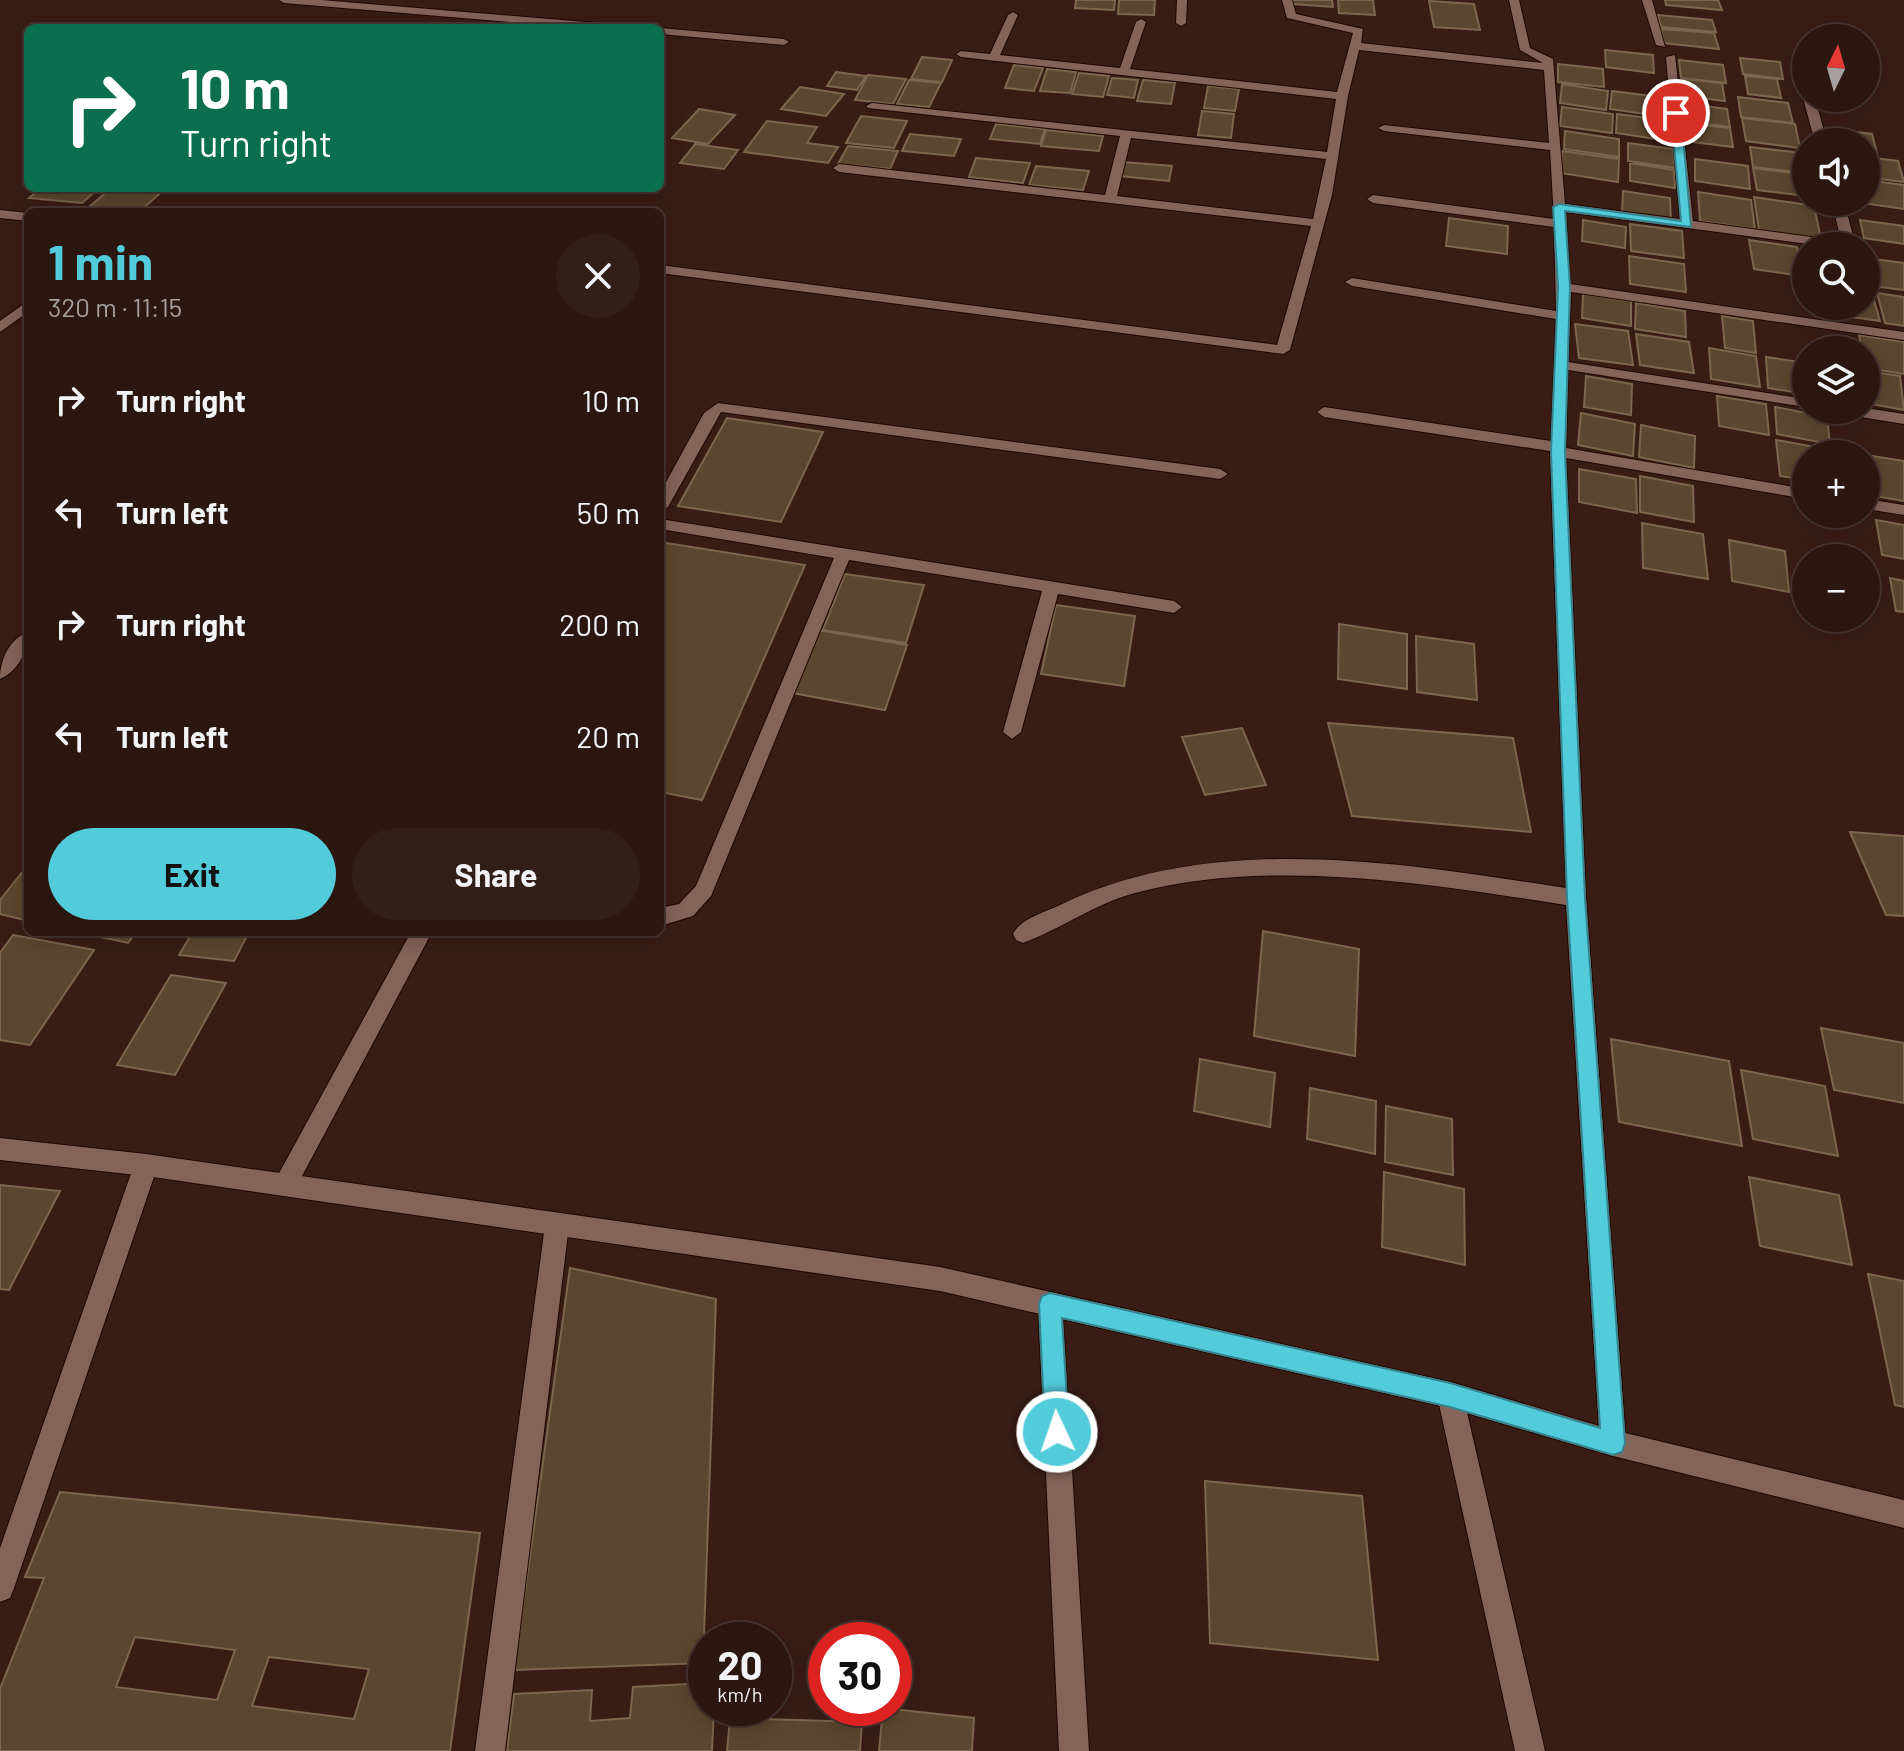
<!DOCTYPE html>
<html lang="en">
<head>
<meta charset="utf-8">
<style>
	:root { --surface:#2b1610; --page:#331f19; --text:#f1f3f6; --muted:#a69f9f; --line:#473530; --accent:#52cbda }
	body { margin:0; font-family:Barlow,sans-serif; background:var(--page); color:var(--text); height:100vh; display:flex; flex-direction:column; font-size:30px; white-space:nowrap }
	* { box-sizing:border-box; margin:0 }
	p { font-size:26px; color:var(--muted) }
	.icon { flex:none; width:44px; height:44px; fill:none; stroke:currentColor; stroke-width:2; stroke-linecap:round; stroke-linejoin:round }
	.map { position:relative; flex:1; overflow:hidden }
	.drawer { position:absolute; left:24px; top:208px; width:640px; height:728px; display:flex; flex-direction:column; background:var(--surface); border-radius:12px; box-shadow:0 4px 20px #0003,0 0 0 2px var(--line) }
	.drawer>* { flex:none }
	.guide { position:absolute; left:24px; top:24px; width:640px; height:168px; border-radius:12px; box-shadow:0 4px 20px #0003,0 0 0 2px var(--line); background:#0b6e4f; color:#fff; overflow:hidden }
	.needle { width:52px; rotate:5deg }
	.buttons { position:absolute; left:1792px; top:24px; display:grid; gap:16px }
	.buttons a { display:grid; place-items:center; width:88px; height:88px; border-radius:50%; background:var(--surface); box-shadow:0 4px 20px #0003,0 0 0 2px var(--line); font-size:40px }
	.speed { position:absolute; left:688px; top:1622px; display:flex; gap:16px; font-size:40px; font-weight:700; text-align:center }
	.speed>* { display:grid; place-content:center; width:104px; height:104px; border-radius:50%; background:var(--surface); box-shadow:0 4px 20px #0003,0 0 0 2px var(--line); line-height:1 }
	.speed small { font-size:20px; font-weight:400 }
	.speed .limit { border:12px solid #d22; background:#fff; color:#111 }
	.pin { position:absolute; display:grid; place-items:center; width:68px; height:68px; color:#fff; margin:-34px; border:4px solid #fff; border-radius:50%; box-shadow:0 2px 8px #0007 }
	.me { position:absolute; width:88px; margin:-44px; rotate:357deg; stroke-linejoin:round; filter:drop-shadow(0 0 6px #0008) }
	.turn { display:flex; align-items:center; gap:28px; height:168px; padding:0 24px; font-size:36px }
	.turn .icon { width:104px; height:104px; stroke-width:2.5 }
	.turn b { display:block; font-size:56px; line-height:68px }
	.round { display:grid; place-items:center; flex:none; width:84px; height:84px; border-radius:42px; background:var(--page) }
	.summary { display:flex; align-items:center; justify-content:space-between; height:136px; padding:0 24px }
	h1 { font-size:48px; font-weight:700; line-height:60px; color:var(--accent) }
	.cta { display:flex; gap:16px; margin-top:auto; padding:16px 24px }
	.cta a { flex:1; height:92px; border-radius:48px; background:var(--accent); color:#111; font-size:32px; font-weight:700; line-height:92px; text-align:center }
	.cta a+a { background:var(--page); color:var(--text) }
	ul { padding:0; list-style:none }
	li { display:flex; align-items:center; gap:24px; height:112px; padding:0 24px }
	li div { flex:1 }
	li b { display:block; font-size:30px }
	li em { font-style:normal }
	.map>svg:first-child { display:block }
	.building { fill:#5b472f; stroke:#7c674e; stroke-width:2; fill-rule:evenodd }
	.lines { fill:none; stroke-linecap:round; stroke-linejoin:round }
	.street-casing { stroke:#1f0602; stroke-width:2 }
	.secondary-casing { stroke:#1f0602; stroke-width:2 }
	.street { fill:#846359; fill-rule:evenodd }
	.secondary { fill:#846359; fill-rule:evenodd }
	.route { fill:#52cbda; stroke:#35848e; stroke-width:2 }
</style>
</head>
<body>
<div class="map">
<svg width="1904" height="1751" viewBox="0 0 1904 1751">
	<rect width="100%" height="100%" fill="#391d15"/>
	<path class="building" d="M1076 0H1115L1114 10 1075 8Z
		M1119 0H1155L1154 15 1118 14Z
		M1293 0H1332L1333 7 1293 4Z
		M1338 0H1373L1375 15 1339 13Z
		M1665 0H1718L1722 10 1666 5Z
		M1429 1 1474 4 1480 30 1434 27Z
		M1658 15 1712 20 1716 32 1661 27Z
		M1661 29 1714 33 1719 49 1664 43Z
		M1605 50 1653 55 1654 73 1606 67Z
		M922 57 952 60 942 82 911 79Z
		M1740 58 1780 62 1783 79 1743 74Z
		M1679 60 1723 65 1726 83 1681 78Z
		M1558 64 1603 69 1604 87 1558 82Z
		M1014 65 1043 68 1034 91 1005 88Z
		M1047 69 1076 72 1070 93 1040 91Z
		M836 72 866 76 857 90 827 86Z
		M1079 73 1109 76 1103 97 1072 94Z
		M868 75 906 79 893 104 855 100Z
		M1745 76 1777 79 1781 98 1748 94Z
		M1112 78 1138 80 1134 98 1107 95Z
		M1684 79 1722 83 1725 101 1686 96Z
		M909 80 941 83 929 107 897 104Z
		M1143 80 1175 83 1171 104 1137 101Z
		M1562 84 1608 91 1606 110 1560 103Z
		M1208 86 1239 89 1235 111 1204 108Z
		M800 87 844 94 826 116 781 109Z
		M1612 91 1659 97V116L1610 109Z
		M1738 97 1788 103 1793 123 1741 117Z
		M1816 98H1858L1860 106 1816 100Z
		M1688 104 1727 109 1730 127 1690 122Z
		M1562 107 1613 114 1612 133 1560 126Z
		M699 109 735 115 708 144 672 138Z
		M1202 111 1234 114 1231 138 1198 135Z
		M1617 114 1663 120V140L1616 133Z
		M861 116 907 121 894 148 846 143Z
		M1742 118 1795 124 1800 148 1746 141Z
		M767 121 817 127 807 143 838 147 828 163 744 152Z
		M996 124 1045 129 1040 144 990 139Z
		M1691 124 1730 128 1733 147 1693 142Z
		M1826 128 1872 134 1877 153 1866 152V142H1829Z
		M1046 130 1103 136 1099 151 1041 146Z
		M1565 131 1619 139V157L1564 149Z
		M910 134 961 139 954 156 902 151Z
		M1628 143 1673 149 1675 168 1628 161Z
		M695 144 738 150 724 169 680 163Z
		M848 146 898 151 890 169 838 164Z
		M1750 147 1802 153 1806 173 1753 167Z
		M1562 151 1619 159 1618 182 1561 173Z
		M1866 157 1898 161 1904 182 1866 177Z
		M976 158 1030 163 1023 183 969 177Z
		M1695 159 1748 166 1750 189 1695 181Z
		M1123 162 1172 166 1169 181 1120 176Z
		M1630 163 1674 170 1675 188 1630 181Z
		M1036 166 1089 171 1083 190 1029 185Z
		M1753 168 1806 175V196L1757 190Z
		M1866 180 1904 185V209L1855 202H1866Z
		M41 188H99L82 203 29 198Z
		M111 188H166L139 212 88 208Z
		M1623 191 1670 198 1671 221 1622 214Z
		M1698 192 1751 200 1755 229 1700 221Z
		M1754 197 1814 206 1821 239 1759 230Z
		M1449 218 1508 226 1507 254 1446 246Z
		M1583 220 1626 227 1625 248 1582 241Z
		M1860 220 1904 226V244L1864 238Z
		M1630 224 1682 231 1684 258 1631 251Z
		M1749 240 1797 247 1803 276 1754 269Z
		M1629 256 1684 264 1686 292 1630 284Z
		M1866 258 1904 263V290L1873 286Z
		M1866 289 1871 290 1880 321 1831 314 1829 306H1866Z
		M1877 293 1904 297V326L1885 323Z
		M1583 294 1631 301V326L1582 318Z
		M1636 303 1685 311 1686 337 1635 329Z
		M1722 316 1753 321 1756 353 1725 348Z
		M1575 324 1628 331 1633 365 1579 358Z
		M1636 334 1689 342 1694 373 1640 365Z
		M1859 335 1904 342V374L1866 368V350H1862Z
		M1709 348 1756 356 1760 387 1711 379Z
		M1766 357 1806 363V394L1768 388Z
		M1866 371 1900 376 1904 410 1866 403Z
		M1586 376 1632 384 1631 415 1584 407Z
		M1717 396 1766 404 1769 435 1719 426Z
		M1775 407 1827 417 1830 444 1777 434Z
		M1581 413 1635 424 1633 456 1578 445Z
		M727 418 823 432 781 522 678 506Z
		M1641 425 1695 436 1694 468 1639 457Z
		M1776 440 1832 450V454H1806V480L1780 476Z
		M1866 455 1904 461V501L1874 496Z
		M1579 469 1636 479 1637 513 1579 502Z
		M1640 476 1693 486 1694 522 1640 512Z
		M1876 520 1904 525V559L1882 555Z
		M1642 523 1703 534 1708 579 1643 568Z
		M1729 540 1785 551 1789 592 1732 581Z
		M660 542 805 565 702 800 660 792Z
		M845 574 924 585 906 643 823 630Z
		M1890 578 1904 581V612L1896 611Z
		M1056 605 1135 616 1124 686 1041 674Z
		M1339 624 1407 634V689L1338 679Z
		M818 630 907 645 885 710 792 693Z
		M1416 636 1474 644 1477 700 1417 692Z
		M1328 723 1513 738 1531 832 1352 816Z
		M1242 728 1266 785 1205 795 1182 737Z
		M1850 832 1904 836V916L1886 915Z
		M28 865V921L0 914V900Z
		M1263 931 1359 949 1355 1056 1254 1036Z
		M78 932H136L128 943Z
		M193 932H249L234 961 179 955Z
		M13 935 94 950 30 1045 0 1040V953Z
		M171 975 226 983 175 1075 117 1065Z
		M1821 1028 1904 1043V1103L1834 1090Z
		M1611 1039 1729 1061 1742 1146 1619 1122Z
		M1200 1059 1275 1073 1270 1127 1194 1111Z
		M1741 1070 1825 1086 1838 1156 1753 1139Z
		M1310 1088 1376 1101 1375 1154 1307 1139Z
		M1386 1106 1452 1119 1453 1175 1385 1162Z
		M1384 1172 1464 1189 1465 1265 1382 1247Z
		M1749 1177 1839 1195 1852 1265 1760 1246Z
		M0 1185 60 1191 9 1290 0 1289Z
		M570 1268 716 1299 703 1663 514 1670Z
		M1868 1274 1904 1281V1407L1895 1405Z
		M1205 1481 1362 1496 1378 1660 1210 1643Z
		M60 1492 480 1533 450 1751H0V1689L44 1578 25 1577ZM135 1637 235 1650 217 1700 116 1687ZM269 1657 369 1669 354 1719 252 1706Z
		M706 1683V1708H714L712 1751H507L514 1694 592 1690 590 1721 630 1718 633 1687Z
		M883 1708 974 1718 972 1751H879Z
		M730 1718 862 1722 860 1751H727Z"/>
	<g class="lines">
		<g class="street-casing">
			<path id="street" d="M279 0H321L621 25 626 28H583L284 3Z
				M1177 0H1187L1186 23 1181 26 1176 23Z
				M1282 0H1292L1296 14 1363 29 1361 43 1543 63 1520 50 1509 0H1519L1530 48 1553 59 1565 204 1680 219 1666 57 1675 55 1693 221 1841 241 1832 202H1844L1854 239 1851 246H1823L1566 212 1570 284 1904 332V340L1571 292 1568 362 1806 399V407L1568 370 1566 448 1806 489V499L1566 458 1586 898 1626 1443 1622 1452 1613 1456 1604 1452 1600 1443 1566 905C1430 884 1270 857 1135 893 1094 904 1061 929 1023 943L1016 940 1013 934C1019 920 1044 912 1058 906 1213 830 1402 863 1566 888L1550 451 1324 417 1317 412 1324 407 1551 441 1556 319 1352 286 1345 282 1352 278 1556 311 1554 227 1373 203 1367 199 1373 195 1554 219 1550 150 1384 131 1378 128 1384 125 1549 143 1544 70 1359 50 1348 96 1332 195 1290 350 1283 354 660 273V265L1277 345 1311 226 839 172 833 168 839 164 1105 195 1120 136 868 108 866 106 872 103 1327 152 1336 99 961 57 956 54 961 51 990 54 1008 15 1013 12 1018 15 1000 55 1120 68 1136 22 1141 19 1146 22 1130 69 1337 92 1353 33 1287 18ZM1131 138 1326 159 1313 219 1117 196Z
				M1642 0H1652L1665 47 1656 45Z
				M659 28H660L784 39 789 42 784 45 660 34Z
				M1799 56 1806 65V89L1800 86 1794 59Z
				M1806 95V98H1815L1827 142H1815L1803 98Z
				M0 210 28 213V221L0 218Z
				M28 301V312L0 332V321Z
				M718 403 1220 469 1228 474 1220 479 721 412 668 507 660 512V493L704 413Z
				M1866 408 1904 414V424L1848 415 1841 410Z
				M1866 499 1904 505V515L1866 509Z
				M660 519 1174 601 1182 607 1174 613 1058 594 1021 732 1012 739 1003 732 1042 591 849 560 711 896 693 916 660 926V908L679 904 696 886 834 558 660 529Z
				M28 632C28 650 19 671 0 679 0 660 9 639 28 632Z
				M411 932H432L293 1193 285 1196 277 1193 273 1185 277 1177Z
				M146 1154 154 1157 158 1165 14 1588 10 1598 0 1602V1548L134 1165 138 1157Z
				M557 1213 565 1217 569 1225 505 1751H475L545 1225 549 1217Z
				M1050 1292 1059 1295 1062 1304 1089 1751H1059L1038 1304 1041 1295Z
				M1450 1382 1459 1386 1463 1395 1545 1751H1515L1437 1395 1441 1386Z"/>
		</g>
		<g class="secondary-casing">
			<path id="secondary" d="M0 1138 146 1154 940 1267 1450 1382 1613 1430 1904 1500V1528L1613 1456 1450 1408 940 1291 146 1176 0 1160Z"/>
		</g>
		<use href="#street" class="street"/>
		<use href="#secondary" class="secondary"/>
	</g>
	<path class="route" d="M1676 110 1681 113 1691 227 1565 211 1570 287 1565 452 1585 898 1625 1443 1622 1452 1613 1455 1450 1407 1062 1318 1069 1432 1065 1440 1057 1444 1048 1440 1045 1432 1039 1304 1042 1296 1050 1293 1450 1383 1600 1428 1567 898 1551 452 1558 287 1553 207 1559 204 1681 221 1671 113Z"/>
</svg>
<div class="buttons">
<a><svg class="needle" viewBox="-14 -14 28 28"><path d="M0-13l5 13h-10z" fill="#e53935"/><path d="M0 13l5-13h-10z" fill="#a69f9f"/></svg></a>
<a><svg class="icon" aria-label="sound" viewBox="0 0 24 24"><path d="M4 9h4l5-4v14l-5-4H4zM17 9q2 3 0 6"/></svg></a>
<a><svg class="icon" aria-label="search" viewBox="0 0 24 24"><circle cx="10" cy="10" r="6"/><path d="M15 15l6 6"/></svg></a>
<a><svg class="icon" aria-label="layers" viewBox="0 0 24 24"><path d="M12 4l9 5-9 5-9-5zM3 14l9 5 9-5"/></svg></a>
<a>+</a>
<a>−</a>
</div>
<div class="speed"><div>20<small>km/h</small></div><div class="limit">30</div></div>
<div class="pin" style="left:1676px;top:113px;background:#d93025"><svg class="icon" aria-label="arrive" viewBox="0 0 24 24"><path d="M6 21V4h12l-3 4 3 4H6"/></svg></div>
<svg class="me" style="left:1057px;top:1432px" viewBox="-20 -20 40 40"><circle r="17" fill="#52cbda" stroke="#fff" stroke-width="3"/><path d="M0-11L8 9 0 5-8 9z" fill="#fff"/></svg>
<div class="guide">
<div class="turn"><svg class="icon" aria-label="right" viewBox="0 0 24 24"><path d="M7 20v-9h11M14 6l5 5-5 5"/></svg><div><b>10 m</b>Turn right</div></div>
</div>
<section class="drawer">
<div class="summary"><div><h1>1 min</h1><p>320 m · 11:15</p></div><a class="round"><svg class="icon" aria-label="close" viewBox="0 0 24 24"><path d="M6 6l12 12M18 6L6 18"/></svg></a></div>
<ul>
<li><svg class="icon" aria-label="right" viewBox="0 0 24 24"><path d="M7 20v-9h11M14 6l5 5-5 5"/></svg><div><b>Turn right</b></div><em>10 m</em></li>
<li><svg class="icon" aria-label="left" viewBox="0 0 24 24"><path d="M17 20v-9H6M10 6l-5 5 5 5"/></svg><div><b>Turn left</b></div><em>50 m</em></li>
<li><svg class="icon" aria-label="right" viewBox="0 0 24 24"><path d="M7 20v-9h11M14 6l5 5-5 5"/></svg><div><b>Turn right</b></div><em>200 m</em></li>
<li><svg class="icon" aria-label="left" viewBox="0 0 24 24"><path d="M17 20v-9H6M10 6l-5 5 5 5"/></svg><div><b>Turn left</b></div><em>20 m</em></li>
</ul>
<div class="cta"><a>Exit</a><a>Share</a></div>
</section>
</div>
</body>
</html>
